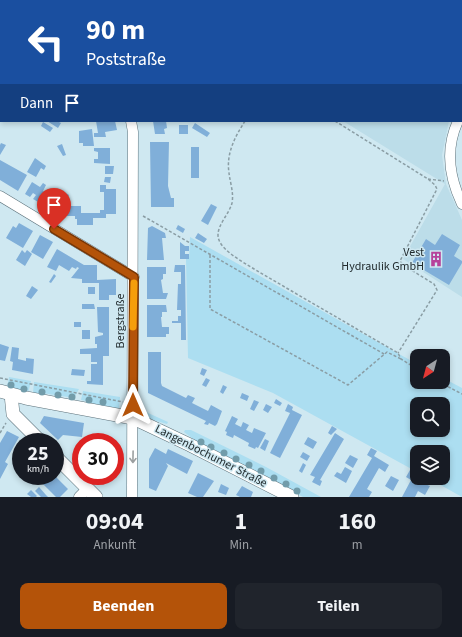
<!DOCTYPE html>
<html lang="de">
<head>
<meta charset="utf-8">
<style>
	:root { --surface:#171b24; --page:#20242c; --text:#f1f3f6; --muted:#9ea1a6; --accent:#b45309 }
	body { margin:0; font-family:"Source Sans 3",sans-serif; background:var(--page); color:var(--text); height:100vh; display:flex; flex-direction:column; font-size:15px; white-space:nowrap }
	* { box-sizing:border-box; margin:0 }
	p { font-size:13px; color:var(--muted) }
	.icon { flex:none; width:22px; height:22px; fill:none; stroke:currentColor; stroke-width:2; stroke-linecap:round; stroke-linejoin:round }
	.map { position:relative; height:497px; overflow:hidden }
	.sheet { display:flex; flex-direction:column; background:var(--surface); flex:1 }
	.sheet>* { flex:none }
	.top-card { position:absolute; left:0px; top:0px; width:462px; height:122px; box-shadow:0 2px 6px #0003; background:#1a4fa0; color:#fff; overflow:hidden }
	.needle { width:26px; rotate:216deg }
	.controls { position:absolute; left:410px; top:349px; display:grid; gap:8px }
	.controls a { display:grid; place-items:center; width:40px; height:40px; border-radius:8px; background:var(--surface); box-shadow:0 2px 6px #0003; font-size:20px }
	.speed { position:absolute; left:12px; top:433px; display:flex; gap:8px; font-size:20px; font-weight:700; text-align:center }
	.speed>* { display:grid; place-content:center; width:52px; height:52px; border-radius:50%; background:var(--surface); box-shadow:0 2px 6px #0003; line-height:1 }
	.speed small { font-size:10px; font-weight:400 }
	.speed .limit { border:6px solid #d22; background:#fff; color:#111 }
	.pin { position:absolute; display:grid; place-items:center; width:34px; height:34px; color:#fff; margin:-41px -17px; border-radius:50% 50% 50% 0; rotate:-45deg; box-shadow:0 0 4px #0007 }
	.pin .icon { rotate:45deg }
	.me { position:absolute; width:44px; margin:-22px; rotate:0deg; stroke-linejoin:round; filter:drop-shadow(0 0 3px #0008) }
	.turn { display:flex; align-items:center; gap:14px; height:84px; padding:0 20px; font-size:18px }
	.turn .icon { width:52px; height:52px; stroke-width:2.5 }
	.turn b { display:block; font-size:28px; line-height:34px }
	.then { display:flex; align-items:center; height:38px; padding:0 20px; background:#0003; gap:8px; font-size:15px }
	.eta { display:flex; justify-content:space-evenly; align-items:center; height:68px; text-align:center }
	.eta b { font-size:24px; font-weight:700; line-height:28px }
	.primary-button { display:flex; gap:8px; margin-top:auto; padding:8px 20px }
	.primary-button a { flex:1; height:46px; border-radius:8px; background:var(--accent); color:#fff; font-size:16px; font-weight:700; line-height:46px; text-align:center }
	.primary-button a+a { background:var(--page); color:var(--text) }
	.map>svg:first-child { display:block }
	.built { fill:#bcdde9 }
	.green { fill:#acdef1; fill-rule:evenodd }
	.building { fill:#80afd9 }
	.lines { fill:none; stroke-linecap:round; stroke-linejoin:round }
	.lane-casing { stroke:#5c717a; stroke-width:6 }
	.street-casing { stroke:#5c717a; stroke-width:11 }
	.secondary-casing { stroke:#5c717a; stroke-width:14 }
	.path { stroke:#8a9da4; stroke-width:1.5; stroke-dasharray:3 2; stroke-linecap:butt }
	.lane { stroke:#fff; stroke-width:5 }
	.street { stroke:#fff; stroke-width:10 }
	.secondary { stroke:#fff; stroke-width:13 }
	.tree { fill:#729caa }
	.oneway { stroke:#9ca0a1 }
	.route-casing { stroke:#753606; stroke-width:10 }
	.route { stroke:#b45309; stroke-width:7 }
	.slow { stroke:#f59e0b; stroke-width:7 }
	.labels { text-anchor:middle; dominant-baseline:central; stroke-width:3; stroke-linejoin:round; paint-order:stroke }
	.poi-label { font-size:12px; fill:#222c2f; stroke:#cfe8f1; text-anchor:end }
	.street-label { font-size:12px; fill:#222c2f; stroke:#cfe8f1 }
</style>
</head>
<body>
<div class="map">
<svg width="462" height="497" viewBox="0 0 462 497">
	<rect width="100%" height="100%" fill="#cfe8f1"/>
	<path class="built" d="M299 0H462L461 94V1Z
		M343 121H449L442 155 446 184 462 220V297L403 259 445 184Z"/>
	<path class="green" d="M190 237 417 364V382H443V378L462 388V497L428 478H443V452H417V472L273 393 188 358 186 259H189ZM417 404H443V430H417Z
		M9 377 31 381 28 394 7 388Z
		M34 382 79 389 74 398 42 393 41 395 33 393Z
		M83 391 120 397 119 410 92 405 91 402 81 400Z
		M137 408 168 422 167 424 139 416Z
		M185 430H191L266 467 321 497H303L205 448 184 432Z"/>
	<path class="building" d="M47 121H57L61 123 58 128Z
		M96 121H115L117 130 105 132 106 137H94V133H98Z
		M153 121H166L167 128 164 129 165 134H155Z
		M43 122 53 128 50 132 41 126Z
		M195 123 210 133 207 137 192 128Z
		M179 125H188V134H179Z
		M92 129 94 146H83V143H79V131Z
		M150 142H169L168 186 171 198H174V207H151Z
		M1 143 6 145 0 155V145Z
		M62 144 66 155 63 156 57 146Z
		M191 147H199V178H191Z
		M94 148H110V164L94 163V159H98V152L94 151Z
		M35 158 46 166 44 170 41 168 36 177 27 172Z
		M0 160 27 175 18 191 0 180Z
		M105 166H114L113 174H105Z
		M105 177H111L110 183 104 182Z
		M32 182 40 187 43 183 46 185 43 191 46 193 48 189 55 193 53 197 55 199 52 205 49 203 47 207 33 199 36 195 33 193 30 197 25 194Z
		M100 185H106V189H116V214H106V218H93V225H77V219H75V216H67L60 213 65 204 68 206H81V213H100V210H104V192H100Z
		M65 193 69 195 61 208 55 203 59 197 61 198Z
		M211 204 217 207 208 225 201 221Z
		M19 223 33 231 23 248 6 238 13 226 16 228Z
		M178 225 185 229 183 233 176 229Z
		M152 226 165 233 166 238H162L164 260H147L148 228Z
		M198 233 207 239 204 243 195 238Z
		M442 234 460 245 454 256 462 261V263L449 285 412 263 426 239 435 245Z
		M40 235 53 242 43 259 31 252Z
		M180 242 185 246H189V251H185V254H189V259H180Z
		M57 249 84 265H97V280L116 279V295H109V300H99V283H82V279L71 278 79 268 77 267 76 269 72 267 69 271 59 265 56 271 47 267Z
		M22 250 25 253 27 250 32 254 25 266 16 260Z
		M175 265H185L186 340H181V323H172V321H178V316H181V310H177L178 284H181V272H174Z
		M147 267H166V274H163V279L161 280 163 293H168L166 299H147Z
		M54 274 56 276 51 283 49 282Z
		M32 286 38 290 31 299 26 296Z
		M88 287H95V294H88Z
		M82 304H94L95 309H82Z
		M147 305H166L167 312H162V317H161L162 327H169V334H166V337H147Z
		M97 307H109V356H103V385L87 384V381H91V364H97V362H91V354H80V349L97 348V344H95V337L103 335V333L98 332Z
		M74 322H81V327H74Z
		M82 330H90V339H82Z
		M0 344 9 347 5 361 0 360Z
		M12 347 19 348 18 359 26 361V358L34 359 33 374 12 370 13 362 10 361Z
		M148 352H161V383L162 386 186 398 188 395 195 398 192 403 208 411 211 405 222 411 217 424 215 426 209 423 208 425 204 424 206 421 148 393Z
		M202 368 207 370 204 376 200 374Z
		M72 369 85 370 84 376 71 375Z
		M206 378 210 380 206 387 202 385Z
		M223 385 227 387 223 394 220 392Z
		M242 393 249 396 247 401 240 398Z
		M276 399 282 403 280 406 274 403Z
		M254 400 259 402 254 411 250 409Z
		M266 404 272 407 268 413 263 410Z
		M288 404 293 407 292 410 302 415 280 458 270 453 290 413 285 411Z
		M44 416 84 423 82 437 63 435 58 440 40 423Z
		M232 416 238 419 235 424 241 427 243 422 249 425 246 430 252 433 254 428 266 433 258 448 256 447 255 449 248 446 249 443 247 442 234 435 233 438 226 435 227 432 225 431Z
		M332 426 337 429 331 435 328 433Z
		M7 431 19 437 5 462 8 464 0 479V443Z
		M335 433 344 439 320 480 322 481 320 486 312 482 315 477 310 475Z
		M308 437 317 442 313 449 304 444Z
		M265 439 269 441 265 451 260 448Z
		M155 448 166 454 168 449 193 461 187 474 166 463 168 466 156 491 149 488V459Z
		M371 448 377 451 374 456 389 465 385 472 379 468 367 489 372 492 369 497H349L372 458 367 455Z
		M303 452 310 456 307 461 300 457Z
		M350 455 358 459 353 468 345 463Z
		M303 463 306 465 302 473 299 471Z
		M345 467 352 471 346 483 334 476 337 472 341 474Z
		M410 470 417 474V478H419L417 481 430 486 425 495 418 491 415 497H402L411 480 406 477Z
		M198 473 214 481 203 497H197L188 493Z
		M48 476H55L68 489 60 497H56L41 482Z
		M391 476 399 480 393 491 385 486Z
		M221 484 229 488 226 495 218 492Z
		M242 486 253 492 251 497H240L236 495Z
		M39 487 46 495 48 497H41L35 491Z
		M31 490 37 496 36 497H31L27 494Z"/>
	<g class="lines">
		<g class="lane-casing">
			<path id="lane" d="M403 1V0"/>
		</g>
		<g class="street-casing">
			<path id="street" d="M111 0 112 1
				M131 121 133 132 132 497
				M458 121C445 149 449 177 462 204
				M0 196 134 277
				M79 497 87 489"/>
		</g>
		<g class="secondary-casing">
			<path id="secondary" d="M0 391 26 398 133 418 190 445 292 497
				M11 394 13 414 41 442
				M55 456 96 497"/>
		</g>
		<path class="path" d="M213 1 214 0
			M259 1V0
			M245 121C235 137 226 153 229 173 230 182 234 193 232 203 229 215 214 228 219 240 223 252 248 265 259 272L398 353 401 359 417 369
			M335 121 428 179 435 185 437 189 400 261 403 265 434 284 437 290 398 353
			M428 179 444 181
			M143 216 384 354
			M210 255V309L348 385 387 352 401 359
			M0 378 123 402
			M439 382 462 394
			M0 433 6 423"/>
		<use href="#lane" class="lane"/>
		<use href="#street" class="street"/>
		<use href="#secondary" class="secondary"/>
	</g>
	<g class="tree">
		<circle cx="11" cy="385" r="3.5"/>
		<circle cx="24" cy="389" r="3.5"/>
		<circle cx="42" cy="392" r="3.5"/>
		<circle cx="58" cy="395" r="3.5"/>
		<circle cx="72" cy="397" r="3.5"/>
		<circle cx="89" cy="400" r="3.5"/>
		<circle cx="103" cy="402" r="3.5"/>
		<circle cx="201" cy="442" r="3.5"/>
		<circle cx="211" cy="447" r="3.5"/>
		<circle cx="224" cy="453" r="3.5"/>
		<circle cx="236" cy="459" r="3.5"/>
		<circle cx="249" cy="465" r="3.5"/>
		<circle cx="261" cy="471" r="3.5"/>
		<circle cx="274" cy="478" r="3.5"/>
		<circle cx="286" cy="484" r="3.5"/>
		<circle cx="297" cy="491" r="3.5"/>
	</g>
	<defs><path id="oneway-shaft" d="M-6 0H5M1.5-3L5.5 0L1.5 3" fill="none" stroke-width="1.6" stroke-linecap="round" stroke-linejoin="round"/></defs>
	<use class="oneway" href="#oneway-shaft" transform="translate(133 457) rotate(91)"/>
	<g class="lines">
		<g class="route-casing">
			<path id="route" d="M54 229 134 277 133 405"/>
		</g>
		<use href="#route" class="route"/>
		<path class="slow" d="M133 327 134 283"/>
	</g>
	<defs>
		<g id="building-bare" transform="scale(1.2)"><path d="M-4-6H4V6H1V3H-1V6H-4ZM-2.5-4.3h1.7v1.8h-1.7ZM.8-4.3h1.7v1.8H.8ZM-2.5-1h1.7V.8h-1.7ZM.8-1h1.7V.8H.8Z" fill="#b6429b" stroke="#cfe8f1" stroke-width="2.5" paint-order="stroke"/></g>
	</defs>
	<g fill-rule="evenodd">
		<use href="#building-bare" x="436" y="259"/>
	</g>
	<g class="labels">
		<g class="poi-label">
			<text x="424" y="252">Vest<tspan x="424" dy="14">Hydraulik GmbH</tspan></text>
		</g>
		<g class="street-label">
			<text transform="translate(120 321) rotate(-90)">Bergstraße</text>
			<text transform="translate(211 456) rotate(27)">Langenbochumer Straße</text>
		</g>
	</g>
</svg>
<div class="controls">
<a><svg class="needle" viewBox="-14 -14 28 28"><path d="M0-13l5 13h-10z" fill="#e53935"/><path d="M0 13l5-13h-10z" fill="#9ea1a6"/></svg></a>
<a><svg class="icon" aria-label="search" viewBox="0 0 24 24"><circle cx="10" cy="10" r="6"/><path d="M15 15l6 6"/></svg></a>
<a><svg class="icon" aria-label="layers" viewBox="0 0 24 24"><path d="M12 4l9 5-9 5-9-5zM3 14l9 5 9-5"/></svg></a>
</div>
<div class="speed"><div>25<small>km/h</small></div><div class="limit">30</div></div>
<div class="pin" style="left:54px;top:229px;background:#d93025"><svg class="icon" aria-label="arrive" viewBox="0 0 24 24"><path d="M6 21V4h12l-3 4 3 4H6"/></svg></div>
<svg class="me" style="left:133px;top:405px" viewBox="-20 -20 40 40"><path d="M0-17L14 15 0 8-14 15z" fill="#b45309" stroke="#fff" stroke-width="4"/></svg>
<div class="top-card">
<div class="turn"><svg class="icon" aria-label="left" viewBox="0 0 24 24"><path d="M17 20v-9H6M10 6l-5 5 5 5"/></svg><div><b>90 m</b>Poststraße</div></div>
<div class="then">Dann<svg class="icon" aria-label="arrive" viewBox="0 0 24 24"><path d="M6 21V4h12l-3 4 3 4H6"/></svg></div>
</div>
</div>
<section class="sheet">
<div class="eta">
<div><b>09:04</b><p>Ankunft</p></div>
<div><b>1</b><p>Min.</p></div>
<div><b>160</b><p>m</p></div>
</div>
<div class="primary-button"><a>Beenden</a><a>Teilen</a></div>
</section>
</body>
</html>
